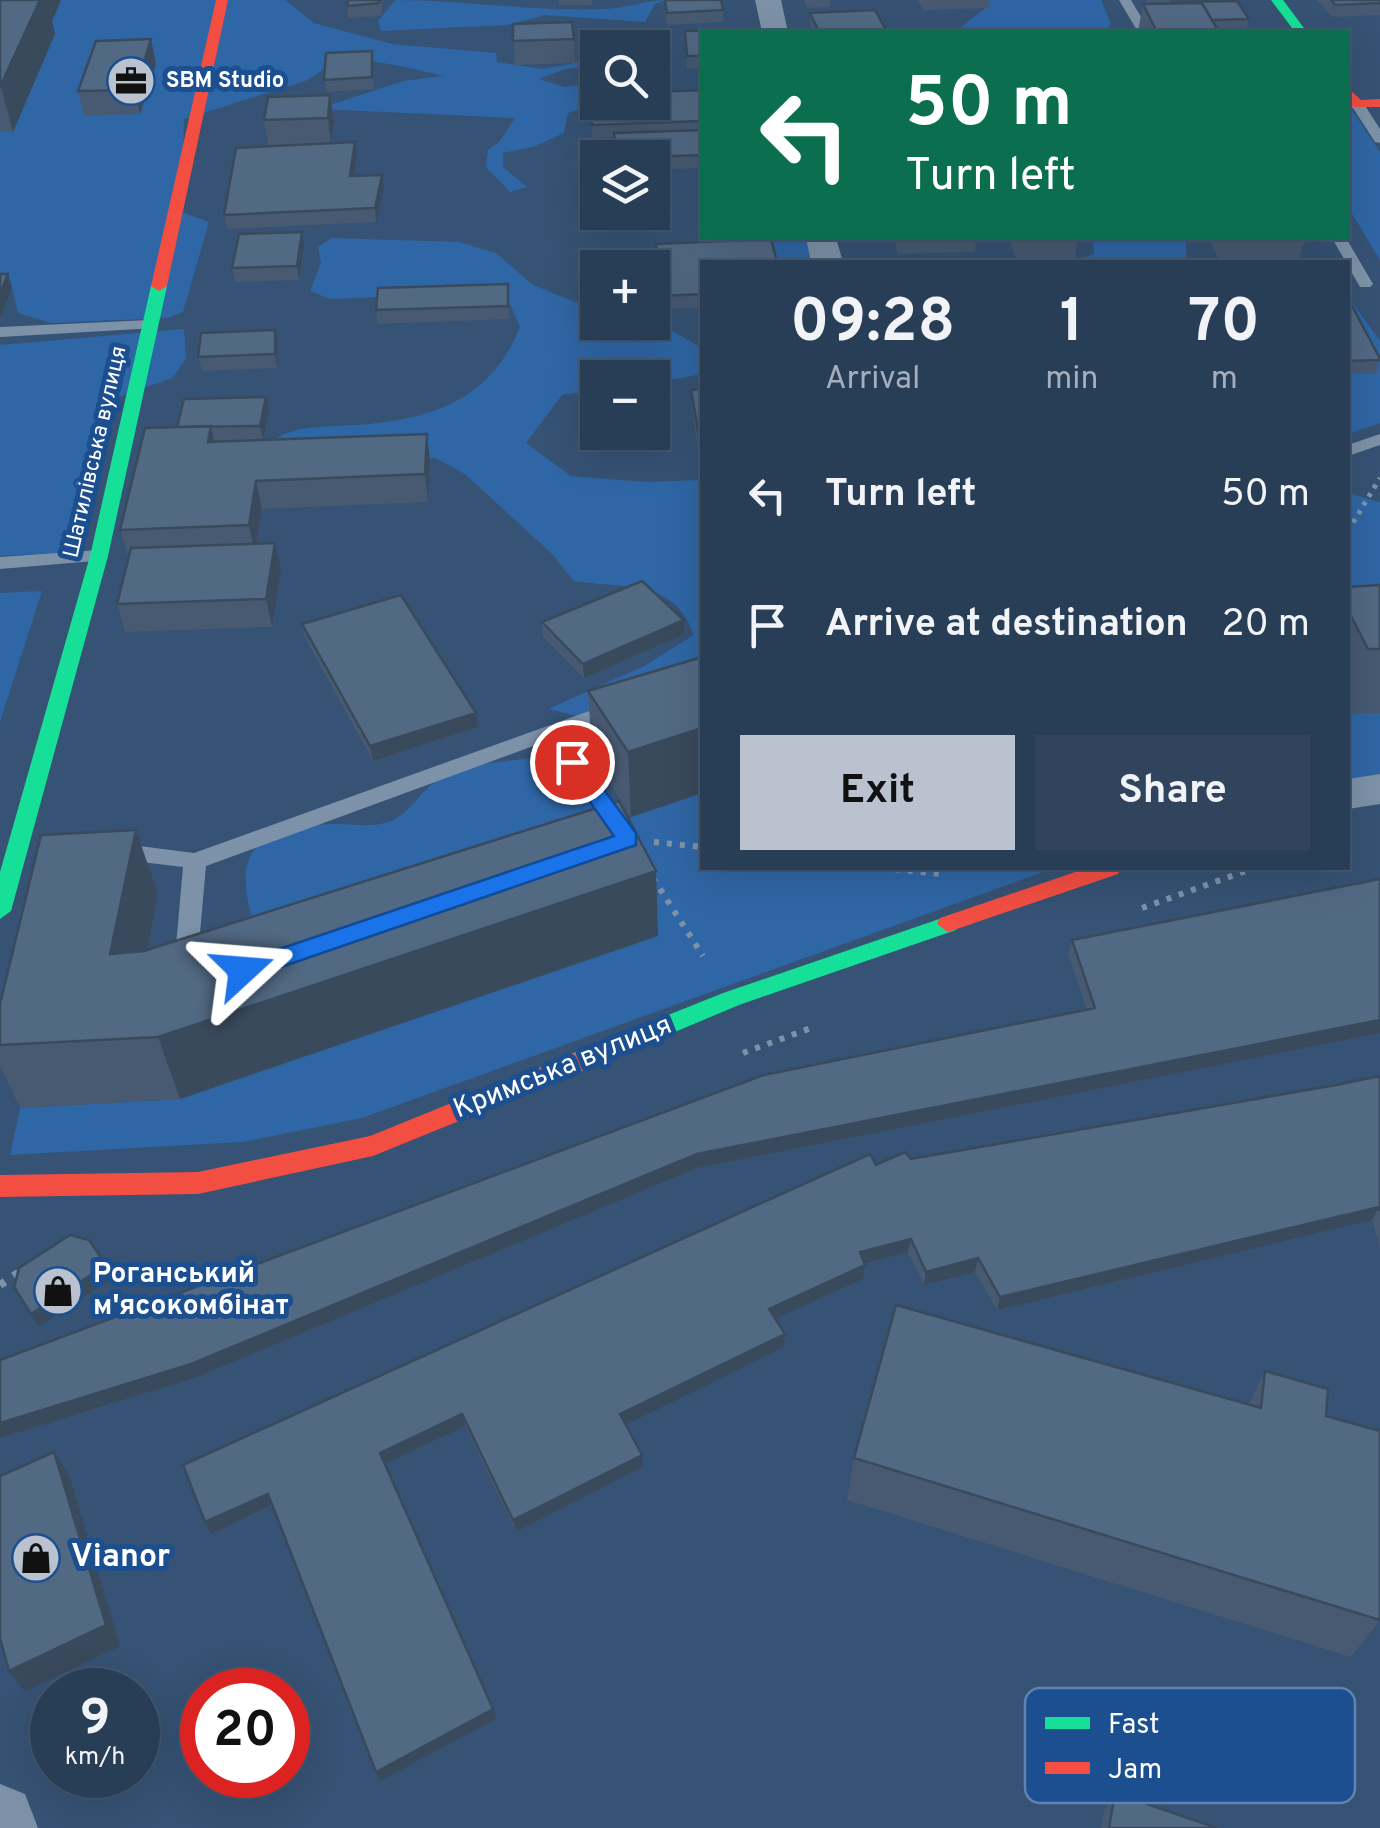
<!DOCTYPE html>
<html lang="en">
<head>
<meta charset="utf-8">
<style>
	:root { --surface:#283e57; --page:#30455d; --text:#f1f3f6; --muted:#a5aeba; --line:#44576d; --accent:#b9c2ce }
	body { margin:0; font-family:Overpass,sans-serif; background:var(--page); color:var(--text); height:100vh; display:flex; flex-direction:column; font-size:38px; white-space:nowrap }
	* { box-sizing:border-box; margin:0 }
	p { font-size:32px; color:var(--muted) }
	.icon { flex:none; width:55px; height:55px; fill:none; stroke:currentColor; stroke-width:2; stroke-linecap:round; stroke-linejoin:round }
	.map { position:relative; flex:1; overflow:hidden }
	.sheet { position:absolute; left:700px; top:260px; width:650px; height:610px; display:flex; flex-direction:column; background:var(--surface); border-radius:0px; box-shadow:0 10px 40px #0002,0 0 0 2px var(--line) }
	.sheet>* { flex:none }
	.hud { position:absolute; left:700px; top:30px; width:650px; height:210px; border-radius:0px; box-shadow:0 10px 40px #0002,0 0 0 2px var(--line); background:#0b6e4f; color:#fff; overflow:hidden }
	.tools { position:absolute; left:580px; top:30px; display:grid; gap:20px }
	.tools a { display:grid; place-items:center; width:90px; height:90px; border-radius:0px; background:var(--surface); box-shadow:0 10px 40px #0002,0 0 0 2px var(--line); font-size:50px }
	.speed { position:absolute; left:30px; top:1668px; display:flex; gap:20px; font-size:50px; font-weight:700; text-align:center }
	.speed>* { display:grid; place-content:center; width:130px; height:130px; border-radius:50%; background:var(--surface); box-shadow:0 10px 40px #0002,0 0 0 2px var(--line); line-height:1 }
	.speed small { font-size:25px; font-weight:400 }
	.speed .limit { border:15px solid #d22; background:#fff; color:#111 }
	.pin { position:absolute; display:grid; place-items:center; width:85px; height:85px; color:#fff; margin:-42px; border:5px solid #fff; border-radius:50%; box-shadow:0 2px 10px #0007 }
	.me { position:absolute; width:110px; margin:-55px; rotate:71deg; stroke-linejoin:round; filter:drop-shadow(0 0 8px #0008) }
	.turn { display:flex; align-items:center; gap:35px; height:210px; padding:0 40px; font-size:45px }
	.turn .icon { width:130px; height:130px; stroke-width:2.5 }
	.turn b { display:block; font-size:70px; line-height:85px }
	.eta { display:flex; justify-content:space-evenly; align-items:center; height:170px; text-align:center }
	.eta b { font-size:60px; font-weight:700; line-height:70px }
	.primary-button { display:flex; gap:20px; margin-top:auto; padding:20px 40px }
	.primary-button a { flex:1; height:115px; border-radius:0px; background:var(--accent); color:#111; font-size:40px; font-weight:700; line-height:115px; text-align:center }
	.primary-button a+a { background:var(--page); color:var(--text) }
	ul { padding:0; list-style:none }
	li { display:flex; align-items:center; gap:30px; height:130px; padding:0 40px }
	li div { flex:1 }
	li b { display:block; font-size:38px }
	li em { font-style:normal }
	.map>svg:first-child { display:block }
	.green { fill:#2f66a5 }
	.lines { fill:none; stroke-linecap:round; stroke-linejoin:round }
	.path-far2 { stroke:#7d92a8; stroke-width:5; stroke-dasharray:4 6; stroke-linecap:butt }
	.path-far1 { stroke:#7d92a8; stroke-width:6; stroke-dasharray:5 8; stroke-linecap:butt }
	.path { stroke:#7d92a8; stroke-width:8; stroke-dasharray:6 10; stroke-linecap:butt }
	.lane { fill:#7d92a8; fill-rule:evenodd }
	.street { fill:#7d92a8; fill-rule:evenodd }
	.fast { fill:#16e098; fill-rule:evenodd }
	.jam { fill:#f24e42; fill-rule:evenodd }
	.wall { fill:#475a72 }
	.shaded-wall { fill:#394a5c }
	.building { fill:#526984; stroke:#394a5c; stroke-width:2.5 }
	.route { fill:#1a73e8; stroke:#114b97; stroke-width:2.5 }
	.labels { text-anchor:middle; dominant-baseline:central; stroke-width:10; stroke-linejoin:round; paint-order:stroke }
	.far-poi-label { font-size:22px; font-weight:bold; fill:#fff; stroke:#1b4f8f; text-anchor:start }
	.far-street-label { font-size:22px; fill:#fff; stroke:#1b4f8f }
	.street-label { font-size:28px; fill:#fff; stroke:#1b4f8f }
	.poi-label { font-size:28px; font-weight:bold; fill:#fff; stroke:#1b4f8f; text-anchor:start }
	.near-poi-label { font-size:32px; font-weight:bold; fill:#fff; stroke:#1b4f8f; text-anchor:start }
	.key { fill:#1b4f8f; stroke:#5f84b1; stroke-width:2.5 }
	.key-label { font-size:28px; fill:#fff }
</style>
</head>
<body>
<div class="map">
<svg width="1380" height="1828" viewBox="0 0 1380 1828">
	<rect width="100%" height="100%" fill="#365274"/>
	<path class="green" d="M61 0H285L314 23 392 44 496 53 497 62 543 69 597 59V66L565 69 539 79 564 87 597 83 599 103 568 113 564 133 533 147 503 153V167L527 187 510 192 486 167 488 150 500 141 515 118 318 109 403 81 443 76C410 68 377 59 343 61 328 61 317 78 302 82 263 94 224 107 184 119L182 212 209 222 183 312 168 318 51 323 18 313 12 288 0 280V30L49 29Z
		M395 0C466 0 534 12 605 9 627 8 646 0 667 0L655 4 645 22 545 15 508 25 381 31 378 21Z
		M987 0H1101L1111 24 1104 32H955L988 6Z
		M1348 110H1352L1380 152V260L1348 207Z
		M332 238 459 242 496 253 533 285 597 311 598 322 662 325 702 348V374L653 383 652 378H598L597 390 562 395 526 443 571 476 646 482 702 480V693L622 727 548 709 644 666 694 635C675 579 625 589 574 581L552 554 465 474 435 458 349 461 272 442C289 427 318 427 339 426 420 422 487 408 520 327L509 302 469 294 330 299 310 291 321 262 318 247Z
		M762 238H808L813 262H771Z
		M1093 238H1186V262H1074L1094 254Z
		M1348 296 1380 341V423L1348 434Z
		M184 329 186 359 172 378 118 397 80 518 68 526 61 553 0 556V345Z
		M1348 493 1380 502V614L1348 589Z
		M42 591 0 722V593Z
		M1380 711V776L1348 780V714Z
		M534 758 560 765 598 813 257 933C229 853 251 826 336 824 356 824 378 829 397 818 410 810 419 795 431 785 458 763 500 762 534 758Z
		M702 793V868H1054L362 1118 243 1142 10 1155 20 1108 180 1099 651 934 621 864 631 817Z"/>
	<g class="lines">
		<path class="path-far2" d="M1348 531 1380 478"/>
		<path class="path-far1" d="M654 842 702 847
			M882 868 941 874
			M653 878 703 956
			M1142 908 1254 868
			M743 1053 811 1028"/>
		<path class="path" d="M0 1285 24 1269"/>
		<path class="lane" d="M1119 0H1131L1150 32H1138Z
			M1348 100 1362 101 1380 129V143L1375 142 1353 108H1348Z
			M1332 238H1346L1373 284 1370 287H1360Z
			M150 320 158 325 156 328 0 337V327Z
			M1380 434V445L1348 456V445Z
			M99 550 108 556 106 560 0 569V557Z
			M617 701 627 708 624 713 564 735 630 825 633 830 630 835H614L547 741 206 866 199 944 213 962 209 968C193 973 183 960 176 946L183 867 116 859 105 851 116 843 194 853Z"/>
		<path class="street" d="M755 0H781L788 32H762Z
			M806 238H836L843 262H811Z
			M1380 774V804L1348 809V779Z
			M0 1784 25 1794 38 1828H0Z"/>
		<path class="fast" d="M1271 0H1283L1307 32H1295Z
			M159 281 167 286 108 556 11 911 0 919V872L90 556 151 286Z
			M948 916 956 918 959 924 956 930 739 1005 589 1068 580 1071 571 1068 568 1061 571 1054 723 993Z"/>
		<path class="jam" d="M216 0H228L167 286 159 291 151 286Z
			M1348 88 1361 100 1380 99V107H1352L1348 100Z
			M1087 868H1121L1118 874 948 932 937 924 940 918Z
			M580 1051 589 1054 592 1061 589 1068 373 1156 198 1194 0 1197V1175L198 1172 370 1136Z"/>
	</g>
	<path class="wall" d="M0 0H61L52 21 55 34 13 132H0Z
		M383 0 381 16 348 18 347 6Z
		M559 0H592V5H559Z
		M664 0 723 10V22L667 25Z
		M804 0H830V7L807 8Z
		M918 0H990L989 8 923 10Z
		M1145 0 1237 1 1249 19 1246 32H1138L1143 4H1147Z
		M1317 0H1380V15L1332 17Z
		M810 13 887 32H813L810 25Z
		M513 24 574 39 575 63 515 65Z
		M685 31 702 32V68L687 69Z
		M372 51 374 89 326 92 324 80Z
		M156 64 140 114 84 116 78 91Z
		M702 90V168L652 170V158H615L614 137 592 138 591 95Z
		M330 95 334 120 331 143 268 145 264 120Z
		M355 142 357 155 354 176 382 175 384 189 376 222 227 229 224 215Z
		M732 238H766L732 240Z
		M894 238H976L975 252 898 254Z
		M1009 238H1078L1074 260 1016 261Z
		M1209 238H1305L1298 262H1220Z
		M656 244 702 262V308L664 309 656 257Z
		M304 246 299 280 235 282 232 268Z
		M509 298V319L378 324 376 310Z
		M1348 298 1380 359 1376 374H1348Z
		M278 344 277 368 202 371 198 357Z
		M702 389V468H701L691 404V390Z
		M269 411 263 440 215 442 427 434 430 462 428 502 262 509 257 544 281 571 272 627 125 632 117 604 129 558 120 530 177 427Z
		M1380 585V713L1348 714V587Z
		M542 622 684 634 584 678 543 637Z
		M302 624 478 727 373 761 305 638Z
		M702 657V793L631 817 592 756 588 691Z
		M656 871 658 936 180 1099 20 1108 0 1066V1004L158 894 147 950Z
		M1380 879V1033L697 1168 197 1377 0 1438 1087 1010 1068 954 1072 940Z
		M1380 1076V1249L1372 1220 997 1310 975 1272 924 1285 908 1252 864 1264 863 1279 775 1319 785 1334 784 1347 625 1424 642 1455 643 1467 516 1532 465 1426 385 1464 496 1719 380 1781 272 1506 211 1534 876 1165 1336 1085Z
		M1265 1371 1326 1416 1380 1620 1351 1657 847 1500 854 1458 1248 1405Z
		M1115 1793 1217 1828H1101L1104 1811Z"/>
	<path class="shaded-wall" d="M40 0H61L52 21 55 34 13 132 1 87Z
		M151 39 156 64 140 114 135 90Z
		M330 95 334 120 331 143 328 118Z
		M355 142 357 155 352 190 350 176Z
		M382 175 384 189 376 222 375 208Z
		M302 232 304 246 299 280 297 266Z
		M8 274 12 287 0 319V294Z
		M275 330 278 344 277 368 275 354Z
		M266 397 269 411 263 440 260 426Z
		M211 426 217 454 208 442Z
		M427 434 430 462 428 502 425 474Z
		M256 481 262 509 255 553 249 525Z
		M275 543 281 571 272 627 266 599Z
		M684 620V634L584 678 583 664Z
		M476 713 478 727 373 761 370 746Z
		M702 728V793L631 817 628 752Z
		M136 830 158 894 134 1018 110 954Z
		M656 871 658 936 180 1099 158 1037Z
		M1380 1020V1033L697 1168 197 1377 0 1438V1423L697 1154Z
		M1379 1207 1372 1220 997 1310 1000 1297Z
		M911 1239 908 1252 859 1265 860 1252Z
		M978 1258 975 1272 924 1285 926 1272Z
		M106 1265 113 1278 38 1327 31 1314Z
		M865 1265 863 1279 768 1322 769 1309Z
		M785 1334 784 1347 621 1427 620 1414Z
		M462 1414 465 1426 383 1465 380 1453Z
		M54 1452 69 1475 120 1646 25 1691 9 1671Z
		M642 1455 643 1467 516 1532 513 1520Z
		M268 1494 272 1505 211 1534 205 1522Z
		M493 1709 496 1719 380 1781 376 1772Z"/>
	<path class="building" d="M0 0H40L0 87Z
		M348 0H380L379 3 347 6Z
		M665 0H721L723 10 667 13Z
		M1331 0H1380V3L1335 5Z
		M1237 1 1249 19 1212 20 1202 3H1173L1172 2Z
		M1202 3 1219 32H1157L1143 4Z
		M875 10 887 32H819L810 13Z
		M572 22 574 39 513 41V24Z
		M730 30 731 32H702V56H687L685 31Z
		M151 39 135 90 78 91 96 41Z
		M372 51V77L324 80 326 53Z
		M702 90V121L592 125 591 95H598V102H652V92Z
		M330 95 328 118 264 120 268 97Z
		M702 130V155L616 158 614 133Z
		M355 142 350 176 382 175 375 208 224 215 236 148Z
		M302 232 297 266 232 268 239 234Z
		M898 238H976V239L899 240Z
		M771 239 777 262H702V294L664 296 656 244Z
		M0 274H8L0 294Z
		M508 284V306L376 310 378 288Z
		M1348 298 1380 359V360L1348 361Z
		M275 330V354L198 357 201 333Z
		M702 389V454L691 390Z
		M266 397 260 426 177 427 184 399Z
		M211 426 208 442 427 434 425 474 256 481 249 525 120 530 145 428Z
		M275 543 266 599 117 604 131 548Z
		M642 581 684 620 583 664 542 622Z
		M1380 585V649H1368L1348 610V587Z
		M401 595 476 713 370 746 302 624Z
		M702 657V728L628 752 588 691Z
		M619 801 656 871 158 1037 0 1045V1004L41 835 136 830 110 954 144 951Z
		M1380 879V1020L697 1154 191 1364 0 1423V1360L764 1075 1095 1008 1072 940Z
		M1380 1076V1211L1379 1207 1000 1297 978 1258 926 1272 911 1239 860 1252 865 1265 769 1309 785 1334 620 1414 642 1455 513 1520 462 1414 380 1453 493 1709 376 1772 268 1494 205 1522 183 1465 870 1154 876 1165 905 1152 911 1159 1336 1085Z
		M70 1235 89 1240 106 1265 31 1314 14 1287 19 1268Z
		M896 1305 1261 1408 1265 1371 1328 1389 1326 1416 1380 1431V1620L854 1458Z
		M54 1452 106 1625 9 1671 0 1638V1476Z
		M1115 1793 1217 1828H1109Z"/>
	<path class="route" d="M572 754 579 756 636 833V845L252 977H235V964L614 836 562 762Z"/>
	<defs>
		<g id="office-disc" transform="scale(2.5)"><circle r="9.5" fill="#b9c2ce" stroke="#1b4f8f"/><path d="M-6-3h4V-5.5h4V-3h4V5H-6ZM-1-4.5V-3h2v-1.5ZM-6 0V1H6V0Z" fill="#111"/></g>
		<g id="shop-disc" transform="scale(2.5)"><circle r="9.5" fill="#b9c2ce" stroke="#1b4f8f"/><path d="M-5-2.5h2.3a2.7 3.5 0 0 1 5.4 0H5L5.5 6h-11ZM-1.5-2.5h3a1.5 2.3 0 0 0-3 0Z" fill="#111"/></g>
	</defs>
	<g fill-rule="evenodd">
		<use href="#office-disc" x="131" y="81"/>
		<use href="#shop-disc" x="58" y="1291"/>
		<use href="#shop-disc" x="36" y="1558"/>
	</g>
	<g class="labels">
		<g class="far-poi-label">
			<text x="166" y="81">SBM Studio</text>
		</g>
		<g class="far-street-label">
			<text transform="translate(96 452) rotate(-77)">Шатилівська вулиця</text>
		</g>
		<g class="street-label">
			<text transform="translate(563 1068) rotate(-22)">Кримська вулиця</text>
		</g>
		<g class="poi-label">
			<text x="93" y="1275">Роганський<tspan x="93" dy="32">м'ясокомбінат</tspan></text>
		</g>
		<g class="near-poi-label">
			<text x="71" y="1558">Vianor</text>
		</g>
	</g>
	<rect x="1025" y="1688" width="330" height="115" rx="15" class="key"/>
	<rect x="1045" y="1717" width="45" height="12" fill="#16e098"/>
	<rect x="1045" y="1762" width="45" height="12" fill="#f24e42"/>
	<g class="key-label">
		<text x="1108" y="1733">Fast</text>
		<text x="1108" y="1778">Jam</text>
	</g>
</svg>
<div class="tools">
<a><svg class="icon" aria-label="search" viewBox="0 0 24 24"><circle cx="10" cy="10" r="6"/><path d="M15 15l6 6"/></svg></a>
<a><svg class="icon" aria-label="layers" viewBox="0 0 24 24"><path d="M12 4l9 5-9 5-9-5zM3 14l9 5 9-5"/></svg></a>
<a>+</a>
<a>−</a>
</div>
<div class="speed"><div>9<small>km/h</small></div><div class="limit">20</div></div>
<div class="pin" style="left:572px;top:762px;background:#d93025"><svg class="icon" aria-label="arrive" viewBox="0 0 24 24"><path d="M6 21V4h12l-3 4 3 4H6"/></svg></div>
<svg class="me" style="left:243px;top:970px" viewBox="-20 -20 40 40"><path d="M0-17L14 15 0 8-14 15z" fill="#1a73e8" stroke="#fff" stroke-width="4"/></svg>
<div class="hud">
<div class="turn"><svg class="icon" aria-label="left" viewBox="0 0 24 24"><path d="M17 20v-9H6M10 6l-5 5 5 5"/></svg><div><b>50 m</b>Turn left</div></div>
</div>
<section class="sheet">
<div class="eta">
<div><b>09:28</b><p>Arrival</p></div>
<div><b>1</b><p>min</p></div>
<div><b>70</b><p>m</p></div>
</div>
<ul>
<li><svg class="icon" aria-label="left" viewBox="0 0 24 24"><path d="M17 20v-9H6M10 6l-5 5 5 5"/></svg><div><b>Turn left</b></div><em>50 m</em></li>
<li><svg class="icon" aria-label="arrive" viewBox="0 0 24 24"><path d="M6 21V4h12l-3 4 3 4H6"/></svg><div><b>Arrive at destination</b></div><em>20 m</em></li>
</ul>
<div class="primary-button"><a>Exit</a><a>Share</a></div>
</section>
</div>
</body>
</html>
